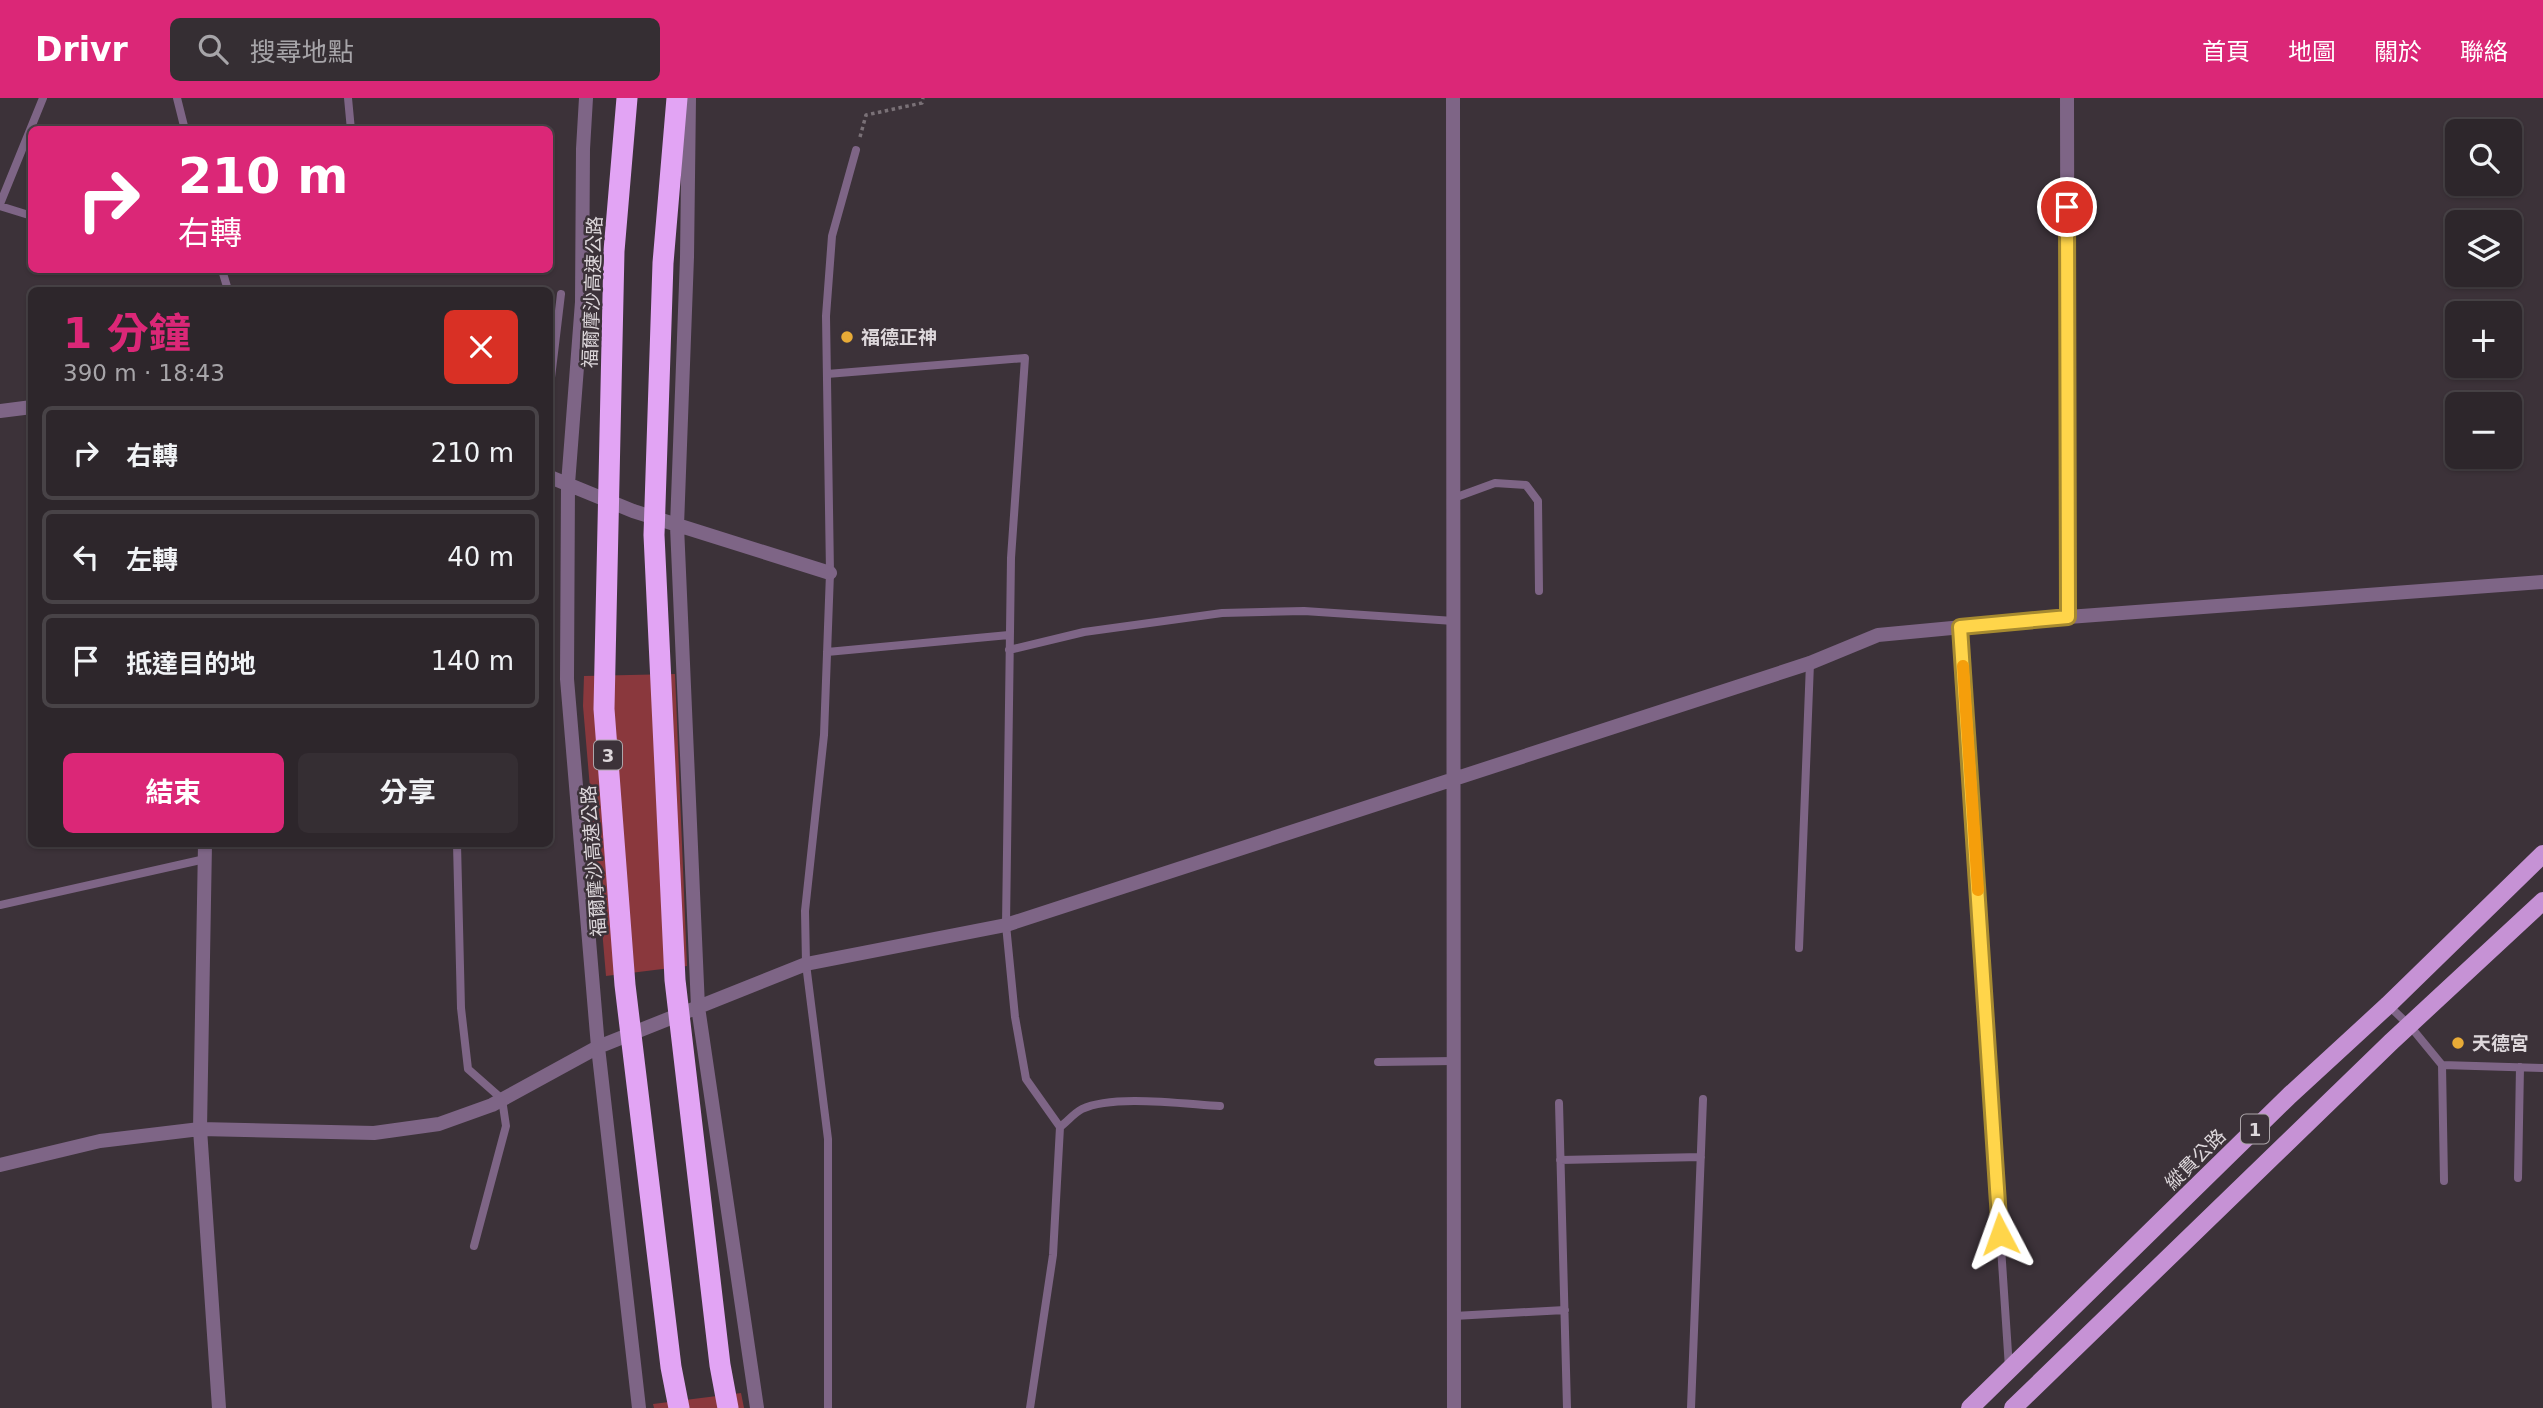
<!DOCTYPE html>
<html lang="zh-TW">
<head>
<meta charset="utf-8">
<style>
	:root { --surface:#2d262b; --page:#352e33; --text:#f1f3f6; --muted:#a7a5a9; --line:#484347; --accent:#db2777 }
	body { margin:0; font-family:"DejaVu Sans","Noto Sans TC",sans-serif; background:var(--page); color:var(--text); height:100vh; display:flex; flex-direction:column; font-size:26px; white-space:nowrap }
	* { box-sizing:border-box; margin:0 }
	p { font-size:23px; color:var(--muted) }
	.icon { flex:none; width:38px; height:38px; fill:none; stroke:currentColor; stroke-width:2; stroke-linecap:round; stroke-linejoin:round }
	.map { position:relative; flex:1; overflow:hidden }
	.sheet { position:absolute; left:28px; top:189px; width:525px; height:560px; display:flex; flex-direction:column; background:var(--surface); border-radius:10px; box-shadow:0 2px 5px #0004,0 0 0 2px var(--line) }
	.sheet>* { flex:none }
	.banner { position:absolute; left:28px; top:28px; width:525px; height:147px; border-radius:10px; box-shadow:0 2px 5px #0004,0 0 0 2px var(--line); background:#db2777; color:#fff; overflow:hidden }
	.fabs { position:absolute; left:2445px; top:21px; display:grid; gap:14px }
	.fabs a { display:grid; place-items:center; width:77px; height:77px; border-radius:10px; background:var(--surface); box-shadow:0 2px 5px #0004,0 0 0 2px var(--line); font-size:35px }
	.pin { position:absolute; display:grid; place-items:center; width:60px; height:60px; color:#fff; margin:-30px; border:4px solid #fff; border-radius:50%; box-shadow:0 2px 7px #0007 }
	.me { position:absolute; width:77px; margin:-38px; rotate:356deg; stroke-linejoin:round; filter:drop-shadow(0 0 5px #0008) }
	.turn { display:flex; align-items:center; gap:24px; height:147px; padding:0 35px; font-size:32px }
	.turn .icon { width:91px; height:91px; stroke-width:2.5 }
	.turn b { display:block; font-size:49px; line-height:60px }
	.round { display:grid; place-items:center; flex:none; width:74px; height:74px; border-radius:10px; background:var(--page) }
	.headline { display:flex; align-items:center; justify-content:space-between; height:119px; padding:0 35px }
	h1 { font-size:42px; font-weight:700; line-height:52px; color:var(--accent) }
	.button { display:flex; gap:14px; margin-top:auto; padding:14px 35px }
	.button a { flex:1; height:80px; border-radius:10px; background:var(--accent); color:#fff; font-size:28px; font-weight:700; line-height:80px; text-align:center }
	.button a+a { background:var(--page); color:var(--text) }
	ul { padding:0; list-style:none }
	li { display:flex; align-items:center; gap:21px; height:94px; margin:0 14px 10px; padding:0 21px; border:4px solid var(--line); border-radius:10px }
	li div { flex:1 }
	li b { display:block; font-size:26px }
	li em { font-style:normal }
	header { display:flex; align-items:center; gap:42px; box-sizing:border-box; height:98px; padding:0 35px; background:var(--accent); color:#fff }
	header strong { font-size:33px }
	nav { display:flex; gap:38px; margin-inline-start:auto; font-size:24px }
	.search { width:490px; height:63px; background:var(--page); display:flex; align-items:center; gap:18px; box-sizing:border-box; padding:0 24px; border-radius:10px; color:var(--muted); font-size:26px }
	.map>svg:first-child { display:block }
	.green { fill:#8a383d }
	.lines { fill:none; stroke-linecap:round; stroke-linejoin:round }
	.path { stroke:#7a7177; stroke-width:3.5; stroke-dasharray:3.5 3.5; stroke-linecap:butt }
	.service { stroke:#7e6586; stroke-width:8 }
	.minor { stroke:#7e6586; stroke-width:14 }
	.primary { stroke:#c692d5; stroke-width:18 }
	.motorway-bridge { stroke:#e2a4f4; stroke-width:21 }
	.route-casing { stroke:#a68a30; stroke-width:18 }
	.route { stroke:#ffd54a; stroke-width:12 }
	.slow { stroke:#f59e0b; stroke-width:12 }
	.poi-dot { fill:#e8ab37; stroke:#3c3239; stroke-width:2.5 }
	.labels { text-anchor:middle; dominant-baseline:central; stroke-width:5; stroke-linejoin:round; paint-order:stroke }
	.shield { fill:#3c3239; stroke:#ada6aa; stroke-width:2 }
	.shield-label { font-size:18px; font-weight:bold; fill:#ddd7db }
	.street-label { font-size:19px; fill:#ddd7db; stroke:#3c3239 }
	.poi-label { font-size:19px; font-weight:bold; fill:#ddd7db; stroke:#3c3239; text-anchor:start }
</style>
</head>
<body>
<header>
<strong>Drivr</strong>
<div class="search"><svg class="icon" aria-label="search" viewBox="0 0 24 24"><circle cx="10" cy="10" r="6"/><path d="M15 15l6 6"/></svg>搜尋地點</div>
<nav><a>首頁</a><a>地圖</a><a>關於</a><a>聯絡</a></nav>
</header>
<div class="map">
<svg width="2543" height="1310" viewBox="0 0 2543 1310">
	<rect width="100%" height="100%" fill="#3c3239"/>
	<path class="green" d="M675 576 687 868 606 878 583 608 584 578Z
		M741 1295 744 1310H654L653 1306Z"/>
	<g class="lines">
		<path class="path" d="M860 39 866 17 922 5 923 0"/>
		<path class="service" d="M177 0 185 32
			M348 0 351 32
			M0 106 43 0
			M0 108 32 118
			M222 172 228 192
			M827 276 1025 260 1011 460 1006 827 1015 919 1026 981 1060 1029 1053 1157 1030 1310
			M550 288 561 196
			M1454 400 1495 385 1526 387 1538 403 1539 493
			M1960 529 2009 1270
			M1009 552 1084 534 1222 515 1304 513 1454 523
			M827 554 1009 537
			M457 746 461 910 468 971 502 1001 506 1028 474 1148
			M0 807 205 761
			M1799 850 1810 565
			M2388 907 2410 928 2442 967 2543 970
			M1378 964 1454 963
			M2442 967 2444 1083
			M1559 1005 1567 1310
			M1060 1029C1067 1024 1074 1015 1082 1011 1113 996 1184 1006 1220 1008
			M1560 1062 1701 1059
			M2518 1080 2520 969
			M1454 1218 1565 1212
			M828 1310V1041L806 866 805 813 824 637 830 475 826 218 832 138 856 52
			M1691 1310 1703 1001"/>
		<path class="minor" d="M586 0 583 51 582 204 568 386 567 581 598 949 639 1310
			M689 0 687 159 677 428 698 909 757 1310
			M1453 0 1454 1310
			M2067 0 2068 519
			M0 313 32 309
			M550 379 633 413 830 475
			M205 746 200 1031 219 1310
			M0 1067 100 1043 200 1031 374 1035 439 1026 492 1007 598 949 806 866 1006 827 1810 565 1878 537 2068 519 2543 484"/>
		<path class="primary" d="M1970 1310 2290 997 2388 907 2543 756
			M2013 1310 2391 944 2543 803"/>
		<path class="motorway-bridge" d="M627 0 614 153 604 611 625 887 671 1269 679 1310
			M677 0 663 165 654 437 675 882 720 1267 728 1310"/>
	</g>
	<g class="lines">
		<g class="route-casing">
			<path id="route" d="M2000 1136 1960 529 2068 519 2067 109"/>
		</g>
		<use href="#route" class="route"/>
		<path class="slow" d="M1963 568 1978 792"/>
	</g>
	<g class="poi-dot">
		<circle cx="847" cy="239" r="7"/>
		<circle cx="2458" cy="945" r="7"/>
	</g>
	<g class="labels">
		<g class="shield">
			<rect x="594" y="642.5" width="28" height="29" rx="5"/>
			<rect x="2241" y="1016.5" width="28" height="29" rx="5"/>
		</g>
		<g class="shield-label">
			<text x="608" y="657">3</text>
			<text x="2255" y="1031">1</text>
		</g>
		<g class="street-label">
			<text transform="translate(592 194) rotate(-88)">福爾摩沙高速公路</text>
			<text transform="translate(593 763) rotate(-94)">福爾摩沙高速公路</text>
			<text transform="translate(2195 1061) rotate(-45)">縱貫公路</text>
		</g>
		<g class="poi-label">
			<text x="861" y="239">福德正神</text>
			<text x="2472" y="945">天德宮</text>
		</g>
	</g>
</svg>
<div class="fabs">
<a><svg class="icon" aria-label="search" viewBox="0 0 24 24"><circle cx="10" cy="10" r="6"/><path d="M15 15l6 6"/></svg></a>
<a><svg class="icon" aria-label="layers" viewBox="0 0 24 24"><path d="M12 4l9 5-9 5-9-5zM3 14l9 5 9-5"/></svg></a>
<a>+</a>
<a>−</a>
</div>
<div class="pin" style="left:2067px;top:109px;background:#d93025"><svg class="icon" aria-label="arrive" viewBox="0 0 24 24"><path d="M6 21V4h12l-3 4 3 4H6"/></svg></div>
<svg class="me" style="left:2000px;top:1136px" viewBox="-20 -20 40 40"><path d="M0-17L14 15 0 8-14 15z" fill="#ffd54a" stroke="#fff" stroke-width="4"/></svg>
<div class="banner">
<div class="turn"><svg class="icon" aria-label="right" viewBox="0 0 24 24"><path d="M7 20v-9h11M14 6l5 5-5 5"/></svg><div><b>210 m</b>右轉</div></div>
</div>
<section class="sheet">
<div class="headline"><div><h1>1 分鐘</h1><p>390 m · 18:43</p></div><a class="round" style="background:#d93025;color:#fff"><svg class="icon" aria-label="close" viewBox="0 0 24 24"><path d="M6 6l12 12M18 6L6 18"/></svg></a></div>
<ul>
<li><svg class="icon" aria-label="right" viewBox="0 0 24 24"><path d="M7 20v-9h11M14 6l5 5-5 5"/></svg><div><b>右轉</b></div><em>210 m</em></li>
<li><svg class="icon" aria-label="left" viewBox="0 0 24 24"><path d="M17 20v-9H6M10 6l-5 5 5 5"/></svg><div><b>左轉</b></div><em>40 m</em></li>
<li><svg class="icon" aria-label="arrive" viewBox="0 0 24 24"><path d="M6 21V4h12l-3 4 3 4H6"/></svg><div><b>抵達目的地</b></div><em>140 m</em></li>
</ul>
<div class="button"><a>結束</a><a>分享</a></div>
</section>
</div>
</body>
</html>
